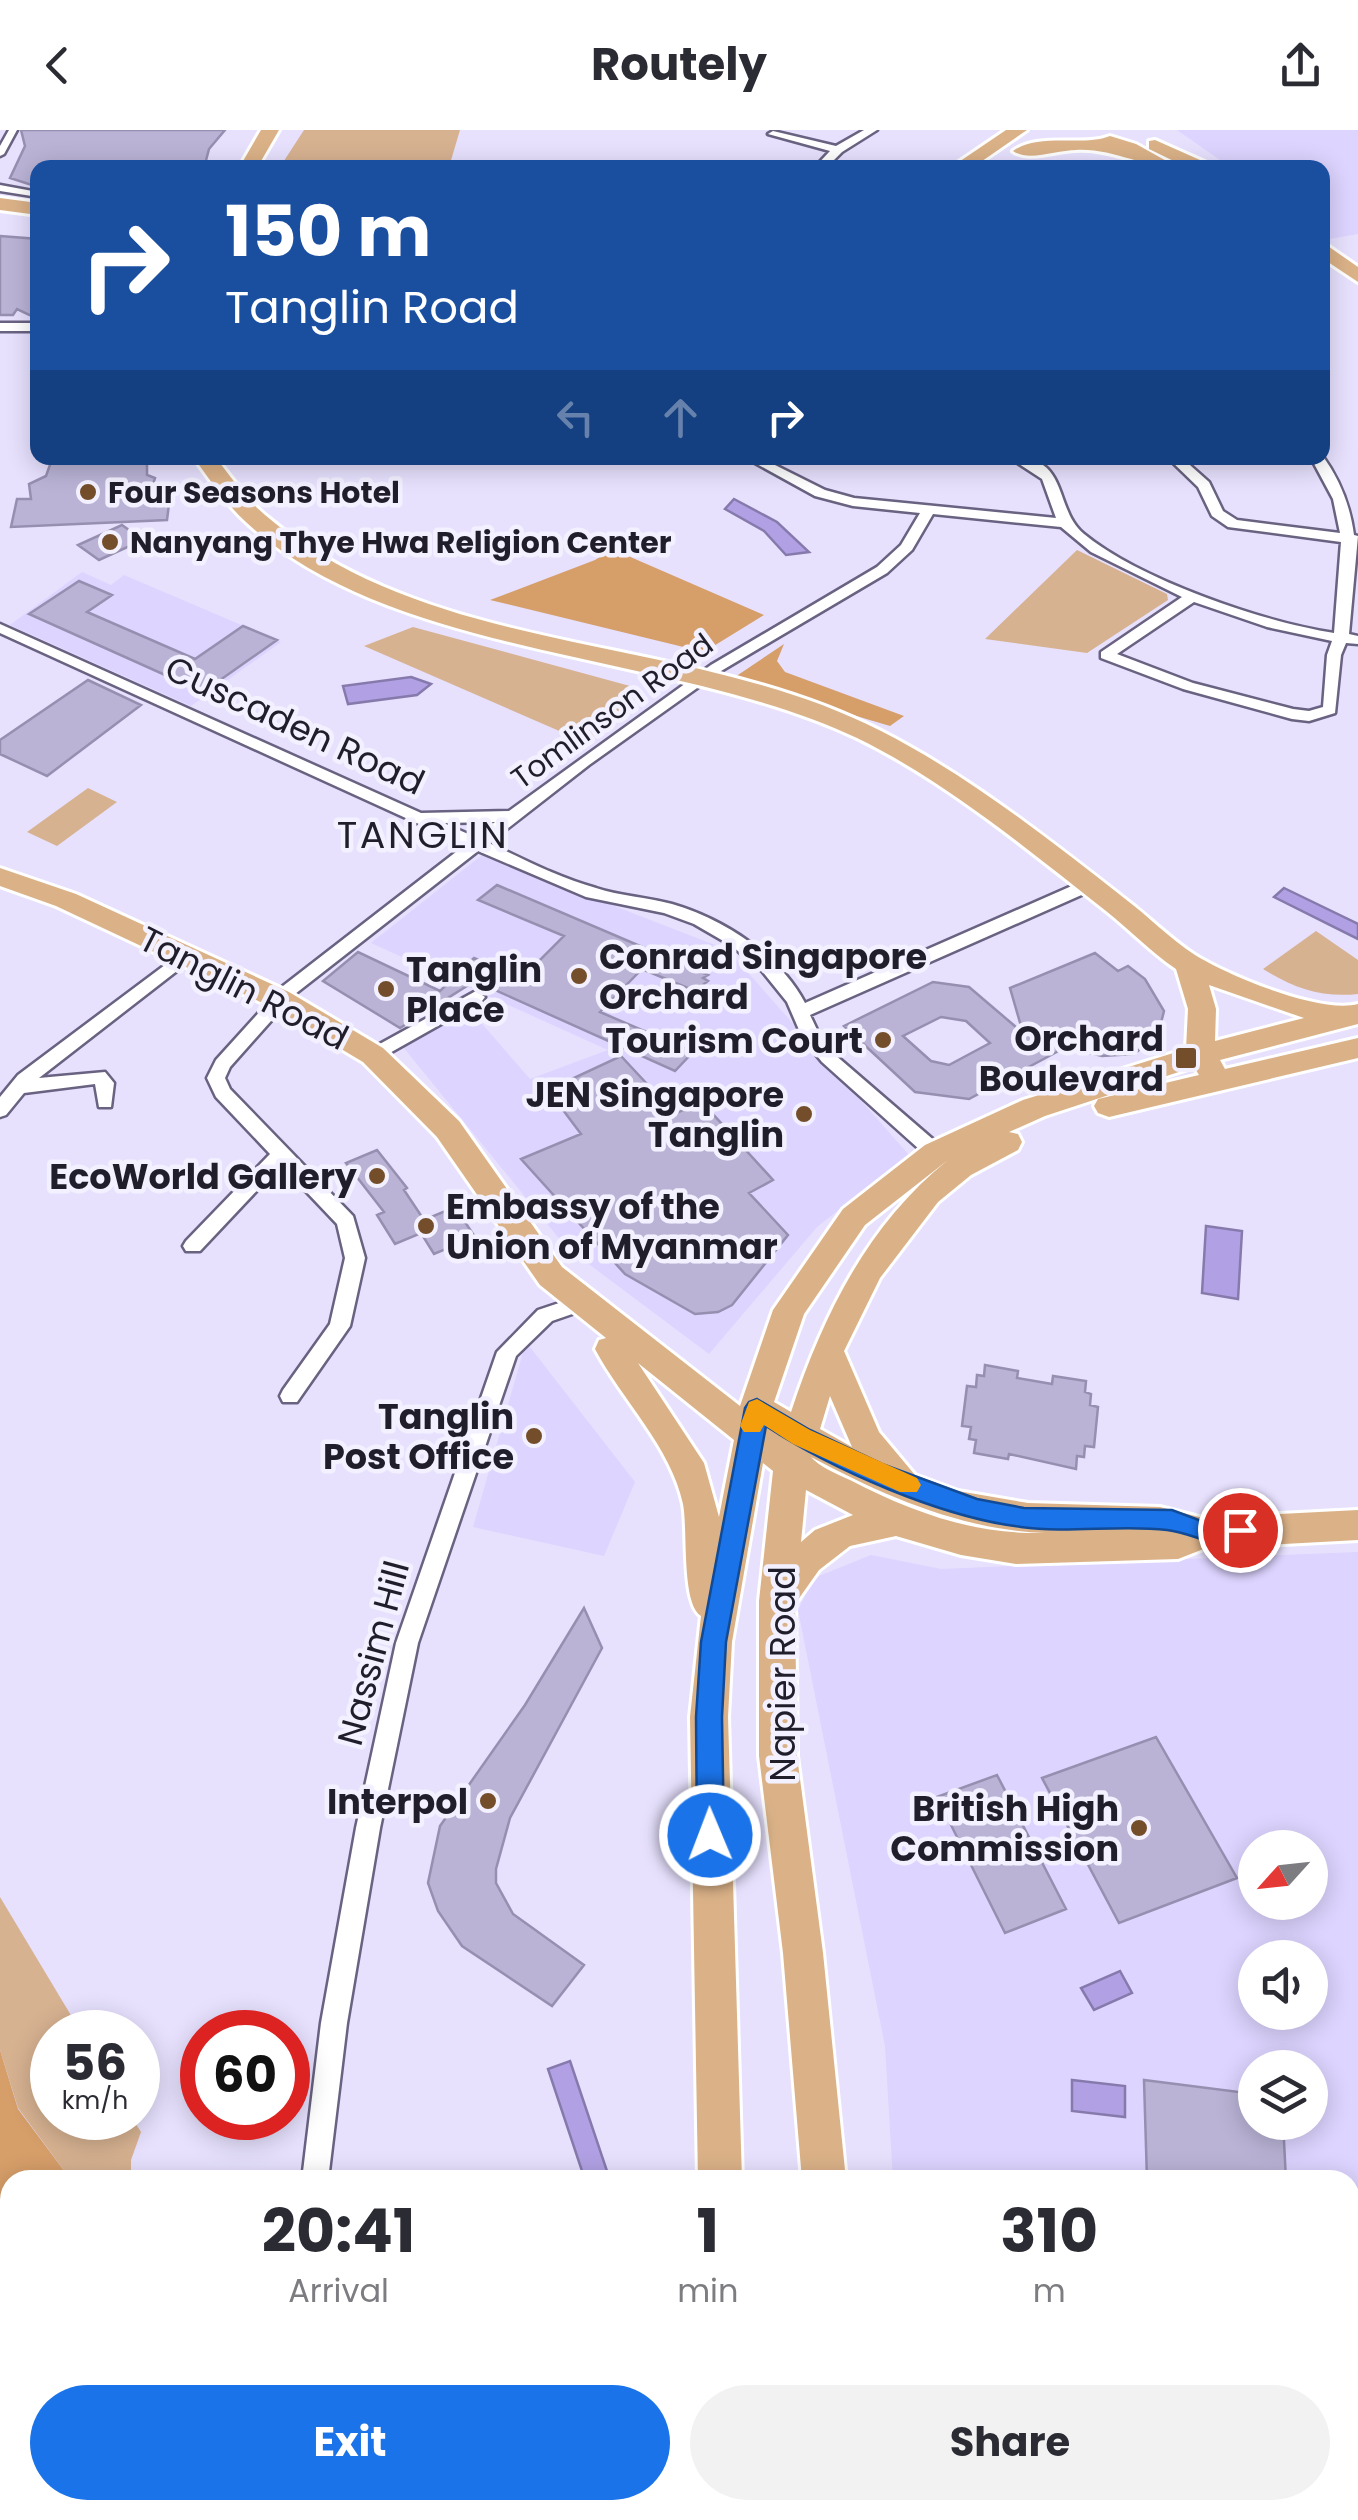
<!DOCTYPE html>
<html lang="en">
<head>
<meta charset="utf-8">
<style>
	:root { --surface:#fff; --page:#f2f2f3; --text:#2b2b33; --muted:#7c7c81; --accent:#1a73e8 }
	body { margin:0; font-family:Poppins,sans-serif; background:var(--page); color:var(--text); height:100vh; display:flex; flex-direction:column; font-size:38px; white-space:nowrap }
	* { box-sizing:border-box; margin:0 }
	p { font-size:32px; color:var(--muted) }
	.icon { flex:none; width:55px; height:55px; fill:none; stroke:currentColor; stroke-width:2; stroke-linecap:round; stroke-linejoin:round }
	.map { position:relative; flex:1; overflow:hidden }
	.drawer { position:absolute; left:0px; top:2040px; width:1360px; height:350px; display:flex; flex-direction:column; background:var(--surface); border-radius:30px 30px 0 0; box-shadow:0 5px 25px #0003 }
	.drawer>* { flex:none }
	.hud { position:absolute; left:30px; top:30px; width:1300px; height:305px; border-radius:20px; box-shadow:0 5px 25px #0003; background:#1a4fa0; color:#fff; overflow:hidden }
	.needle { width:65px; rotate:243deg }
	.buttons { position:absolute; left:1238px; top:1700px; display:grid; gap:20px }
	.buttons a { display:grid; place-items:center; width:90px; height:90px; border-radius:50%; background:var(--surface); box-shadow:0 5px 25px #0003; font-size:50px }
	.speed { position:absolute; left:30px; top:1880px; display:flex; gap:20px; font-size:50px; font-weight:700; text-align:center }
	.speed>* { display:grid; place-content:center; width:130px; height:130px; border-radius:50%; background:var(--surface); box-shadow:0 5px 25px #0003; line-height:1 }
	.speed small { font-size:25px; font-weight:400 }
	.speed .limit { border:15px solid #d22; background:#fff; color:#111 }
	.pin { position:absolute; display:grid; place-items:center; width:85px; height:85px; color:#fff; margin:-42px; border:5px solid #fff; border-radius:50%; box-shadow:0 2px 10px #0007 }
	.me { position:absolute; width:110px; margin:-55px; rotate:359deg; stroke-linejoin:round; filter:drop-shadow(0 0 8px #0008) }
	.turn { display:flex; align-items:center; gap:35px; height:210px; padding:0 30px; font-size:45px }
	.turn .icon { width:130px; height:130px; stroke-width:2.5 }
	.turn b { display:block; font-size:70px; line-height:85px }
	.lanes { display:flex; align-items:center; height:95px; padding:0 30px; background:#0003; justify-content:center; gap:50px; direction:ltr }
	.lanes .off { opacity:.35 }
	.eta { display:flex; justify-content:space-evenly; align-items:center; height:170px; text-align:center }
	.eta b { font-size:60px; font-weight:700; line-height:70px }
	.button { display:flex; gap:20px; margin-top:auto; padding:20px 30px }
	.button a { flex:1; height:115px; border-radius:60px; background:var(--accent); color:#fff; font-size:40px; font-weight:700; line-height:115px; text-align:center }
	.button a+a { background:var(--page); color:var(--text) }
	header { display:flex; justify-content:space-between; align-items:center; height:130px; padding:0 30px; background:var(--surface); font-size:45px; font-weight:700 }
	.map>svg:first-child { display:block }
	.built { fill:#ddd4ff; fill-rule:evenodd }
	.green { fill:#d7b291 }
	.forest { fill:#d69e69 }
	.water { fill:#b1a1e4; stroke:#867aac; stroke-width:2.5 }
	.building { fill:#bab3d6; stroke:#968fb0; stroke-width:2.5; fill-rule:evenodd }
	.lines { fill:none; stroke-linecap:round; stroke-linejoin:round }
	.pedestrian-casing { stroke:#696281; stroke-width:5 }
	.minor-casing { stroke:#696281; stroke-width:5 }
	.primary-casing { stroke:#fff; stroke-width:6 }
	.pedestrian { fill:#fff; fill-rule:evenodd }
	.minor { fill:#fff; fill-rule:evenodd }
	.primary { fill:#dbb288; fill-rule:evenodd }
	.route { fill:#1a73e8; stroke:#114b97; stroke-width:2.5 }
	.slow { fill:#f59e0b }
	.poi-dot { fill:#744e2a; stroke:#f3f0ff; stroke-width:4 }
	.labels { text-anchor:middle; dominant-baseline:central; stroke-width:9; stroke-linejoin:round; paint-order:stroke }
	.far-poi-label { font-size:30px; font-weight:bold; fill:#211e2b; stroke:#f3f0ff; text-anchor:start }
	.far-street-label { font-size:30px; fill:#211e2b; stroke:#f3f0ff }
	.street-label { font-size:35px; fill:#211e2b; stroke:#f3f0ff }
	.poi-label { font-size:35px; font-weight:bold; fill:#211e2b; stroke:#f3f0ff; text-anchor:end }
	.neighbourhood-label { font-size:38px; letter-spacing:2.5px; fill:#211e2b; stroke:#f3f0ff }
</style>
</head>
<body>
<header><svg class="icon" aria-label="back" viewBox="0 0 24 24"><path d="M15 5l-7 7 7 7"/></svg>Routely<svg class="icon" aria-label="share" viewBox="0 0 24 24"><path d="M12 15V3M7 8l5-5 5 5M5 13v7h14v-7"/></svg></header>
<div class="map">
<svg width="1358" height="2390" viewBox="0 0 1358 2390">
	<rect width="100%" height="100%" fill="#e7e1fe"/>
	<path class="built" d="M1177 0H1358V104L1323 110 1322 38 1230 37Z
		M82 442 111 455 124 445 281 512 191 576 10 495Z
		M482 725 728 820 909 1025 817 1097 709 1224 566 1117 403 917 470 880 530 949 608 920 371 813Z
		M526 1212 635 1352 604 1426 473 1397Z
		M1358 1422V2390H971L959 2380H1350V2050H893L885 1916 798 1480 814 1448 871 1425 941 1439ZM1255 1718H1310V1772H1255ZM1255 1828H1310V1882H1255ZM1255 1938H1310V1992H1255Z"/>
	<path class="green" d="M304 0H460L449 37H280Z
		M1077 420 1167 464 1168 470 1087 523 985 509Z
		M413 497 630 556 638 568 587 613 364 516Z
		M88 658 117 672 57 716 27 702Z
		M1316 801 1358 830V864C1322 868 1294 858 1263 839Z
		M0 1767 81 1902H52V1988H132L141 2002 131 2030V2050H71L18 1978 0 1920Z"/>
	<path class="forest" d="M612 419 764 485 704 522 490 470 595 430Z
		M784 514 777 531 785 542 904 586 890 596 732 549Z
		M0 1920 18 1979 71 2050H10V2380H182V2390H0Z"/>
	<path class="water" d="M734 369 777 392 809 422 786 425 764 401 725 379Z
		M411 547 431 554 417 565 348 574 343 556Z
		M1284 758 1358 794V809L1274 767Z
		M1206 1096 1242 1101 1238 1169 1202 1163Z
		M1120 1841 1132 1863 1094 1880 1081 1858Z
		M570 1931 610 2050H585L548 1939Z
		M1072 1950 1125 1956V1987L1072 1981Z"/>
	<path class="building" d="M21 0H225L209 19 204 38H38V57L10 48 25 16Z
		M0 106 38 109V189L17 179 13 185H0Z
		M61 328H147V345L155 348 153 355 170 366 167 390 11 397 17 369H31L29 354 46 346 51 332Z
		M122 395 143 410 99 430 78 415Z
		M79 451 112 465 87 482 195 529 243 496 277 510 203 562 29 484Z
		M88 550 141 575 47 646 0 624V610Z
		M497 755 708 845 703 848 708 851 695 861 642 839 600 882 693 922 675 941 475 851 400 898 323 851 358 822 440 861 474 828 522 848 564 806 478 770Z
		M1095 823 1118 841 1128 836 1145 849 1164 881 1158 905 1134 924 1102 926 1066 917 969 969 915 962 844 896 933 852 969 857 1023 903 1010 858ZM941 887 966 891 990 913 949 935 931 931 903 906Z
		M621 926 675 984 701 971 773 1050 749 1063 788 1105 732 1175 718 1182 695 1184 625 1144 521 1029 581 1004 548 960Z
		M377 1020 407 1058 404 1060 424 1090 455 1077 475 1107 434 1124 421 1103 395 1114 377 1085 384 1082 346 1033Z
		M985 1235 1018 1241 1017 1248 1052 1254 1053 1246 1086 1251 1085 1262 1091 1264 1090 1275 1098 1277 1094 1317 1085 1316 1084 1327 1077 1326 1076 1339 1009 1324 1008 1329 974 1323 976 1310 969 1309 971 1297 962 1296 967 1256 976 1257 977 1245 984 1246Z
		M584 1478 602 1518 510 1688 496 1739V1753L513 1784 584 1835 552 1876 462 1816 438 1781 428 1753 440 1696 525 1575Z
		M1156 1607 1237 1748 1119 1793 1042 1648Z
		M997 1645 1066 1779 1005 1803 937 1667Z
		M1144 1950 1255 1964V1992H1283L1286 2050H1147Z"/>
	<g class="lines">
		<g class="pedestrian-casing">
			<path id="pedestrian" d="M9 0H17L4 24 0 26V16Z
				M0 55 38 62V67L0 61Z"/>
		</g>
		<g class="minor-casing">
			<path id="minor" d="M864 0H877L842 22 826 38H814L830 21 768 4 773 1 836 16Z
				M0 193H38V201H0Z
				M1322 325C1340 350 1350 375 1354 405L1358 406 1349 504 1358 506V514L1346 513 1341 525 1335 583 1309 591 1292 589 1183 559 1101 528V522L1182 467 1091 422 1061 397 933 384 912 420 887 443 721 541 589 635 489 713C523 729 559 748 596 758 620 766 647 767 672 774 723 789 779 824 805 873L1083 751H1095V759L810 885 820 906 834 924 943 1018 945 1023 943 1028H929L822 932 803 909 787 872 762 841 732 816 694 794 664 783 586 767 478 721 295 864 230 937 225 948 230 959 353 1086 365 1128 350 1196 297 1272H283L280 1266 283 1260 330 1194 345 1128 337 1094 281 1035 200 1121H186L183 1116 186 1111 270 1024 216 967 207 948 216 930 283 856 465 715 0 503V494L421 683 509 681 711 535 877 437 901 415 920 383 853 376 815 366 746 328H761L825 360 854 368 1056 388 1042 349 1010 328C1070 324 1053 379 1084 404 1140 450 1263 492 1334 503L1341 412 1228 397 1212 386 1198 357 1168 328H1182L1209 352 1223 381 1237 390 1340 403 1333 369 1311 328ZM1194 472 1267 497 1332 511 1327 525 1323 577 1309 581 1293 579 1193 553 1117 524ZM495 692 475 707 443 693Z
				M185 820 191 822 194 826 191 830 39 948 105 942 114 953 111 977H99L95 954 24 963 6 985 0 987V967L18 945Z
				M476 861 485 867 482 871 379 929H367L364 925 367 921Z
				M571 1169 578 1172 581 1177 578 1182 552 1191 516 1226 418 1513 380 1698 347 1893 328 2050H302L321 1893 356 1698 396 1513 497 1222 538 1180Z
				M254 2380H284L280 2390H250Z"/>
		</g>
		<g class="primary-casing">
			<path id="primary" d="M261 0H279L257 38H239Z
				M1006 0H1027L972 38H950Z
				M1110 6 1136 14 1179 38C1143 38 1113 18 1076 20 1057 20 1028 32 1013 21 1039 2 1083 17 1110 6Z
				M1155 10 1209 34 1212 38H1188L1149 19V11Z
				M0 68 38 73V85L0 80Z
				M1322 112 1358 137V152L1322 128Z
				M194 328H216C231 347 246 369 265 385 437 530 688 502 881 601 969 646 1047 708 1124 768 1148 786 1169 808 1195 825 1229 846 1320 884 1358 874V894L1220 930 1225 939 1358 908V928L1109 987 1098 983 1094 976 1098 969 1199 945 1194 937 1045 986 1009 1002 1018 1004 1022 1012 1018 1020 971 1045 938 1072 880 1148 844 1221 879 1302 915 1345 958 1361 1028 1373 1160 1377 1203 1388 1358 1380V1410L1206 1418 1178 1429 1016 1434 961 1425 896 1406 850 1416 819 1440 795 1474 797 1626 823 1823 846 2050H802L783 1823 759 1626V1471L773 1341 763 1333 732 1512 728 1587 742 2050H698L690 1587 701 1486C681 1474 688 1399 683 1374 671 1317 622 1270 595 1219L599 1210 606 1208 540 1155 437 1007 363 932 269 876 56 776 0 756V738L76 764 289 862 383 918 459 991 562 1137 740 1276 773 1180 843 1079 925 1015 1023 970 1186 919 1188 879 1176 839C1151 822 1130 800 1106 781 1028 720 947 652 857 608 674 521 396 530 247 393 226 374 210 350 194 328ZM1209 855 1304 888 1215 911 1216 879ZM948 1030C867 1095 823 1186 791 1282L774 1272 804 1184 865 1095ZM638 1233 734 1310 719 1387 704 1333ZM830 1266 849 1310 852 1317 820 1299ZM811 1327C884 1366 962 1400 1045 1403 974 1405 912 1382 850 1350 837 1344 818 1336 811 1327ZM806 1360 853 1385 815 1400 801 1412Z
				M695 2380H743L744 2390H696Z
				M811 2380H859V2390H811Z"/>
		</g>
		<use href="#pedestrian" class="pedestrian"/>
		<use href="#minor" class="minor"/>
		<use href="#primary" class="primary"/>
	</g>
	<path class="route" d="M757 1269 810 1300 882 1334 977 1369 1024 1378 1172 1380 1204 1392 1249 1393 1253 1400 1249 1408C1210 1421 1200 1404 1167 1400 1119 1394 1069 1404 1021 1397 941 1387 833 1340 766 1296L726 1512 722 1587 724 1705 720 1714 710 1718 701 1714 697 1705 696 1587 701 1512 745 1278 749 1272Z"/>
	<path class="slow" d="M757 1269 810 1300 917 1348 921 1355 917 1362H900L793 1314 764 1295 760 1302H744L740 1296 749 1272Z"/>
	<g class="poi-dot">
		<circle cx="88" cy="362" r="10"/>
		<circle cx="110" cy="412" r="10"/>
		<circle cx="579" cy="846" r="10"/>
		<circle cx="386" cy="859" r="10"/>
		<circle cx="883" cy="910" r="10"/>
		<rect x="1174" y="916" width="24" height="24" rx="5"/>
		<circle cx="804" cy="984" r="10"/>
		<circle cx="377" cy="1046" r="10"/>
		<circle cx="426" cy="1096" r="10"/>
		<circle cx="534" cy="1306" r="10"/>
		<circle cx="488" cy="1671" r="10"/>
		<circle cx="1139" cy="1698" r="10"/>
	</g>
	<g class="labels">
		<g class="far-poi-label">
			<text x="108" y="362">Four Seasons Hotel</text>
			<text x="130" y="412">Nanyang Thye Hwa Religion Center</text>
		</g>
		<g class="far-street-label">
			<text transform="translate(612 581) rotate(-36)">Tomlinson Road</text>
		</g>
		<g class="street-label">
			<text transform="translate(295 595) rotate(25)">Cuscaden Road</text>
			<text transform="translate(244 858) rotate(27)">Tanglin Road</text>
			<text transform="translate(373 1523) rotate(-75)">Nassim Hill</text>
			<text transform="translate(782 1544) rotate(-90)">Napier Road</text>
		</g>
		<g class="poi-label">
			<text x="599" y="826" text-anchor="start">Conrad Singapore<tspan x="599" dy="40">Orchard</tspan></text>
			<text x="406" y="839" text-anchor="start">Tanglin<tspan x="406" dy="40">Place</tspan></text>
			<text x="1164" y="908">Orchard<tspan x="1164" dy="40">Boulevard</tspan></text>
			<text x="863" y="910">Tourism Court</text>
			<text x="784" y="964">JEN Singapore<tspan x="784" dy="40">Tanglin</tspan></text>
			<text x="357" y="1046">EcoWorld Gallery</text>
			<text x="446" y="1076" text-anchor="start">Embassy of the<tspan x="446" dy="40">Union of Myanmar</tspan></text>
			<text x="514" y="1286">Tanglin<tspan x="514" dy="40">Post Office</tspan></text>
			<text x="468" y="1671">Interpol</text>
			<text x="1119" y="1678">British High<tspan x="1119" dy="40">Commission</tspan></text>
		</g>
		<g class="neighbourhood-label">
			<text x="423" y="704">TANGLIN</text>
		</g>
	</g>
</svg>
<div class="buttons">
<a><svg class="needle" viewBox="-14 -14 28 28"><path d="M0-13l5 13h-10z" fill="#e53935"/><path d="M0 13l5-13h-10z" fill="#7c7c81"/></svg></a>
<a><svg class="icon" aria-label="sound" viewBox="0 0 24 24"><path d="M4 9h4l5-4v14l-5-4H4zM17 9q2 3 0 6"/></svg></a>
<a><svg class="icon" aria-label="layers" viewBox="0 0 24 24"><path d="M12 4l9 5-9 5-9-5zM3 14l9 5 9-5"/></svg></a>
</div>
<div class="speed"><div>56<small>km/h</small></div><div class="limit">60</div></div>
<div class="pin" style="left:1240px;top:1400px;background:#d93025"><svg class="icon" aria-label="arrive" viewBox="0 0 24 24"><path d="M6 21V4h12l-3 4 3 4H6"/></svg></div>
<svg class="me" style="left:710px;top:1705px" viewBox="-20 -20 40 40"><circle r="17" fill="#1a73e8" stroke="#fff" stroke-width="3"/><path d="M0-11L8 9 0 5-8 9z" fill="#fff"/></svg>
<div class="hud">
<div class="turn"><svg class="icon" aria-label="right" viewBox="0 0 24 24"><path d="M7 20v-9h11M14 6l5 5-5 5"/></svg><div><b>150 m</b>Tanglin Road</div></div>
<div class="lanes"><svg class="icon off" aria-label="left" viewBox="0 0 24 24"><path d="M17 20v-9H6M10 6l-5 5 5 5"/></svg><svg class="icon off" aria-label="ahead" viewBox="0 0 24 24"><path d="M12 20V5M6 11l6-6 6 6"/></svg><svg class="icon" aria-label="right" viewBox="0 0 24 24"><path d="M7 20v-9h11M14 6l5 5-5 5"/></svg></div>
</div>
<section class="drawer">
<div class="eta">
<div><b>20:41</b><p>Arrival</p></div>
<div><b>1</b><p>min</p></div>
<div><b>310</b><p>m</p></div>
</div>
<div class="button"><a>Exit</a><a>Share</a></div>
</section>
</div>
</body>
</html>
